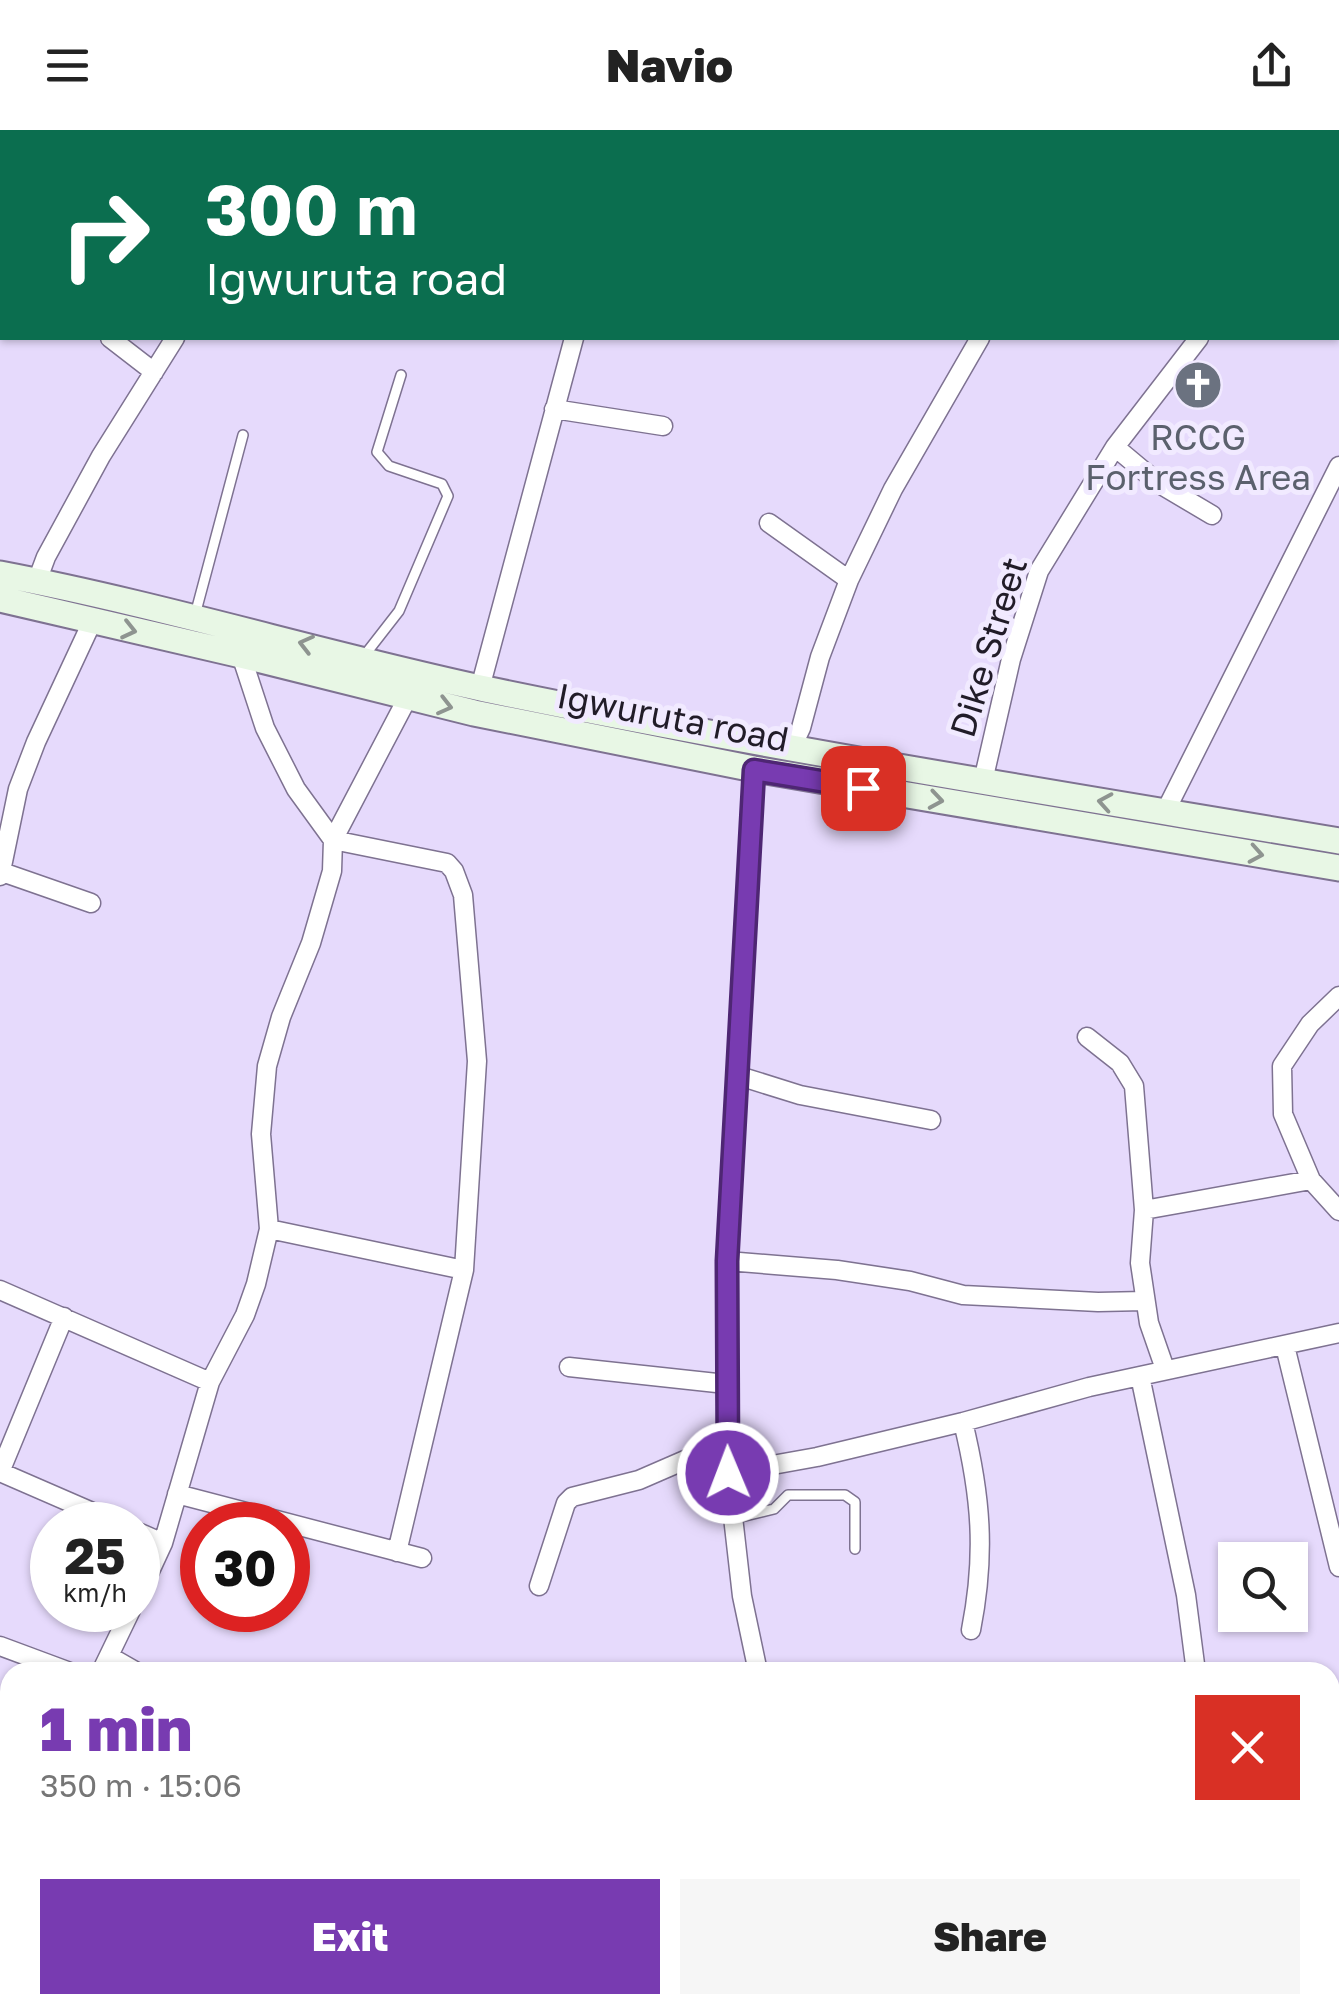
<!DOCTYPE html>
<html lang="en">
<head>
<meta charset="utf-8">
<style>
	:root { --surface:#fff; --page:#f6f6f6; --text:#222; --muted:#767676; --accent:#783bb1 }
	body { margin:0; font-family:"Golos Text",sans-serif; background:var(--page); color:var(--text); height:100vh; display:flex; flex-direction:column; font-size:38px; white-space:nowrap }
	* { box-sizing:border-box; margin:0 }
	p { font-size:32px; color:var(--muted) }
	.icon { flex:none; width:55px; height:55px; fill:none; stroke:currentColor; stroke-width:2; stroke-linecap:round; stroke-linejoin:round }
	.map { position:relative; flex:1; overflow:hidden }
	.details { position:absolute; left:0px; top:1532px; width:1340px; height:352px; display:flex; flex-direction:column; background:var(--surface); border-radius:30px 30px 0 0; box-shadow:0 2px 8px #0004 }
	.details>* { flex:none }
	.guide { position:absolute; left:0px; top:0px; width:1340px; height:210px; box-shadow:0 2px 8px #0004; background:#0b6e4f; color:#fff; overflow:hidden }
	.buttons { position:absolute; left:1218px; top:1412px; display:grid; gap:20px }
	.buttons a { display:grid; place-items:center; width:90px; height:90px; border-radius:0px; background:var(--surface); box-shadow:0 2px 8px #0004; font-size:50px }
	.speed { position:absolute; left:30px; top:1372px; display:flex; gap:20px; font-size:50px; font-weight:700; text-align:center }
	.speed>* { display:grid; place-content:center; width:130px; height:130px; border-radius:50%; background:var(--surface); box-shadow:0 2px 8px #0004; line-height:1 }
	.speed small { font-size:25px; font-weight:400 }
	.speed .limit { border:15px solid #d22; background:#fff; color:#111 }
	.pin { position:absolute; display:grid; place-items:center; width:85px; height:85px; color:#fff; margin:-42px; border-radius:20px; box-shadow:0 5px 15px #0006 }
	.me { position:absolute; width:110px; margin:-55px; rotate:359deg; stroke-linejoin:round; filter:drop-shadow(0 0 8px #0008) }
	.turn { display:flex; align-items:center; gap:35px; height:210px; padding:0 40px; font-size:45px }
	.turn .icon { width:130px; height:130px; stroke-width:2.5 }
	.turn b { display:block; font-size:70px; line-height:85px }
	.round { display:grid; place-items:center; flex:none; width:105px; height:105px; border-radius:0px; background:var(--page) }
	.head { display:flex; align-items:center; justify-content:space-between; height:170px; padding:0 40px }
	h1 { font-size:60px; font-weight:800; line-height:75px; color:var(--accent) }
	.primary-button { display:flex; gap:20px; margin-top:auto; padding:20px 40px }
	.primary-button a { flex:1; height:115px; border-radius:0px; background:var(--accent); color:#fff; font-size:40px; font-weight:800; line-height:115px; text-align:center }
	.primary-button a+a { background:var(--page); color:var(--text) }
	header { display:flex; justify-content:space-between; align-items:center; height:130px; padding:0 40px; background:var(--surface); font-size:45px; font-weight:800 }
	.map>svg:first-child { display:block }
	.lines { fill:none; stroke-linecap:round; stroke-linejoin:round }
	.service-casing { stroke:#7e7291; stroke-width:12 }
	.minor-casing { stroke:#7e7291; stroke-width:21 }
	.secondary-casing { stroke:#7e7291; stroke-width:29 }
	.service { stroke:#fff; stroke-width:9 }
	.minor { stroke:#fff; stroke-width:18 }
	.secondary { stroke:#e8f7e5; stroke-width:25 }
	.oneway { stroke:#8e9490 }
	.route-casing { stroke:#4e2673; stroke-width:25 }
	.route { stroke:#783bb1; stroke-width:18 }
	.labels { text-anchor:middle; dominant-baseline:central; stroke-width:10; stroke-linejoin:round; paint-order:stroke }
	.worship-label { font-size:35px; fill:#5b616d; stroke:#f1eaff }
	.street-label { font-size:35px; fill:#211c28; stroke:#f1eaff }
</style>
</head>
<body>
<header><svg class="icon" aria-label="menu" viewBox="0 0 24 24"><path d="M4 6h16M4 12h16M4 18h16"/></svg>Navio<svg class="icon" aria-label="share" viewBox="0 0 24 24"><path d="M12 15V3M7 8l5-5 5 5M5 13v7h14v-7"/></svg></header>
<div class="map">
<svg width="1339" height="1884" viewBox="0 0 1339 1884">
	<rect width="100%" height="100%" fill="#e6dafc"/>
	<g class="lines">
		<g class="service-casing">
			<path id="service" d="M0 44 2 42
				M195 485 243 305
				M364 526 399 481 448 366 442 354 389 336 377 322 401 245
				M733 1389 774 1379 788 1365H845L855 1372V1419
				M713 1875 717 1884"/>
		</g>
		<g class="minor-casing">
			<path id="minor" d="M634 0 640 2
				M240 2 241 0
				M385 2 386 0
				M1134 2 1136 0
				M1338 94 1339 93
				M0 124 2 126
				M110 208 154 242
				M554 279 663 296
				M1115 317 1158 353 1212 385
				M769 393 849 450
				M37 451 46 427 101 326 175 208
				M480 558 574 208
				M791 619 801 598 820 527 849 450 893 359 980 208
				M754 639 727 1131 726 1254 728 1343 742 1466 758 1542
				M983 651 1011 529 1039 441 1115 317 1199 208
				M1165 682 1339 336
				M2 742 91 773
				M0 746 18 659 36 612 92 492
				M1339 866 1310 894 1282 936 1283 984 1311 1050 1339 1081
				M1087 907 1120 933 1134 956 1144 1080 1140 1133 1149 1193 1165 1239
				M736 945 800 965 931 990
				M1144 1080 1311 1050
				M269 1099 464 1140
				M727 1131 837 1140 910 1151 963 1165 1098 1172 1144 1171
				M0 1160 210 1252
				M1285 1216 1339 1437
				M569 1237 726 1254
				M1140 1246 1186 1465 1196 1542
				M963 1292C981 1366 986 1424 971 1500
				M0 1342 64 1187
				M0 1342 122 1395
				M728 1343 817 1327 963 1292 1089 1257 1339 1203
				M177 1364 422 1428
				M138 1402 163 1413
				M397 1422 464 1140 477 931 463 765 454 741 447 733 333 710 408 567
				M539 1456 566 1373 572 1367 639 1350 692 1327 728 1323
				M138 1467 163 1413 210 1252 245 1185 256 1154 269 1099 261 1004 267 936 281 887 311 813 332 741 333 710 296 659 265 598 241 525
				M0 1516 70 1542
				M109 1526 137 1542
				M101 1542 131 1480
				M0 1610 10 1603
				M1330 1766 1339 1759
				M0 1780 10 1759
				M1330 1791 1339 1790
				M0 1858 10 1864
				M28 1875 43 1884
				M350 1875 365 1884
				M547 1875 550 1884
				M834 1875 836 1884
				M931 1875 934 1884
				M1234 1875 1235 1884"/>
		</g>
		<g class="secondary-casing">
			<path id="secondary" d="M0 444C163 475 322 524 485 559 768 618 1054 663 1339 711
				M0 469 241 525 474 583 754 639 1339 738"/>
		</g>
		<use href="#service" class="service"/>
		<use href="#minor" class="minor"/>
		<use href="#secondary" class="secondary"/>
	</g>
	<defs><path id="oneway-chevron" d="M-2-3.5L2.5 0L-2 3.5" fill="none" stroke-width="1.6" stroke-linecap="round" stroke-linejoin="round" transform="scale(2.5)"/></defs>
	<g class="oneway">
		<use href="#oneway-chevron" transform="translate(129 500) rotate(13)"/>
		<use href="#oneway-chevron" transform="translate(306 514) rotate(-166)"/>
		<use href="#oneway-chevron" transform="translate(445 576) rotate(14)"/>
		<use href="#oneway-chevron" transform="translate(936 670) rotate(9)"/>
		<use href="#oneway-chevron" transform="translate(1105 672) rotate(-170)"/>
		<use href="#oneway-chevron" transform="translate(1256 724) rotate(10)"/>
	</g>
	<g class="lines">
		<g class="route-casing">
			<path id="route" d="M728 1343 727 1131 754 640 863 658"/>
		</g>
		<use href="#route" class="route"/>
	</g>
	<defs>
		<g id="church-disc" transform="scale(2.5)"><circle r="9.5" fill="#6b7280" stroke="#f1eaff"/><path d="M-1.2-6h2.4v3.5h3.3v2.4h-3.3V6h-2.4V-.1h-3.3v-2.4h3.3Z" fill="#fff"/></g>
	</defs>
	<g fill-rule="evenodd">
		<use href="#church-disc" x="1198" y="255"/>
	</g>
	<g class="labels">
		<g class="worship-label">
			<text x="1198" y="307">RCCG<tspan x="1198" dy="40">Fortress Area</tspan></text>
		</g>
		<g class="street-label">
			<text transform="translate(988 517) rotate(-73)">Dike Street</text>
			<text transform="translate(673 587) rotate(11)">Igwuruta road</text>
		</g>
	</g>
</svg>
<div class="buttons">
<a><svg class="icon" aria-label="search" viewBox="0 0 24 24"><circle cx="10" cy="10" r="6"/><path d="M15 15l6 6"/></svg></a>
</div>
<div class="speed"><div>25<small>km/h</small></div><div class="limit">30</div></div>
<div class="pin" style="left:863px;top:658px;background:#d93025"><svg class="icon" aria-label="arrive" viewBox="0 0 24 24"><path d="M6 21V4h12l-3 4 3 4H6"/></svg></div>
<svg class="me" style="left:728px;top:1343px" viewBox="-20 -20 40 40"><circle r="17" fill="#783bb1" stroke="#fff" stroke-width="3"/><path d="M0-11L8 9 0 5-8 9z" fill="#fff"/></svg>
<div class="guide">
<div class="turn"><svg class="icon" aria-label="right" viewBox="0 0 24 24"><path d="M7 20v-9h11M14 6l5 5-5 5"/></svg><div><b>300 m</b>Igwuruta road</div></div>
</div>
<section class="details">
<div class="head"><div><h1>1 min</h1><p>350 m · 15:06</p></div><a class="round" style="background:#d93025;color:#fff"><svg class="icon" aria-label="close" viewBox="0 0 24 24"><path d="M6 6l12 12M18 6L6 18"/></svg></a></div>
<div class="primary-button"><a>Exit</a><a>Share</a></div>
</section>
</div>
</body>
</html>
